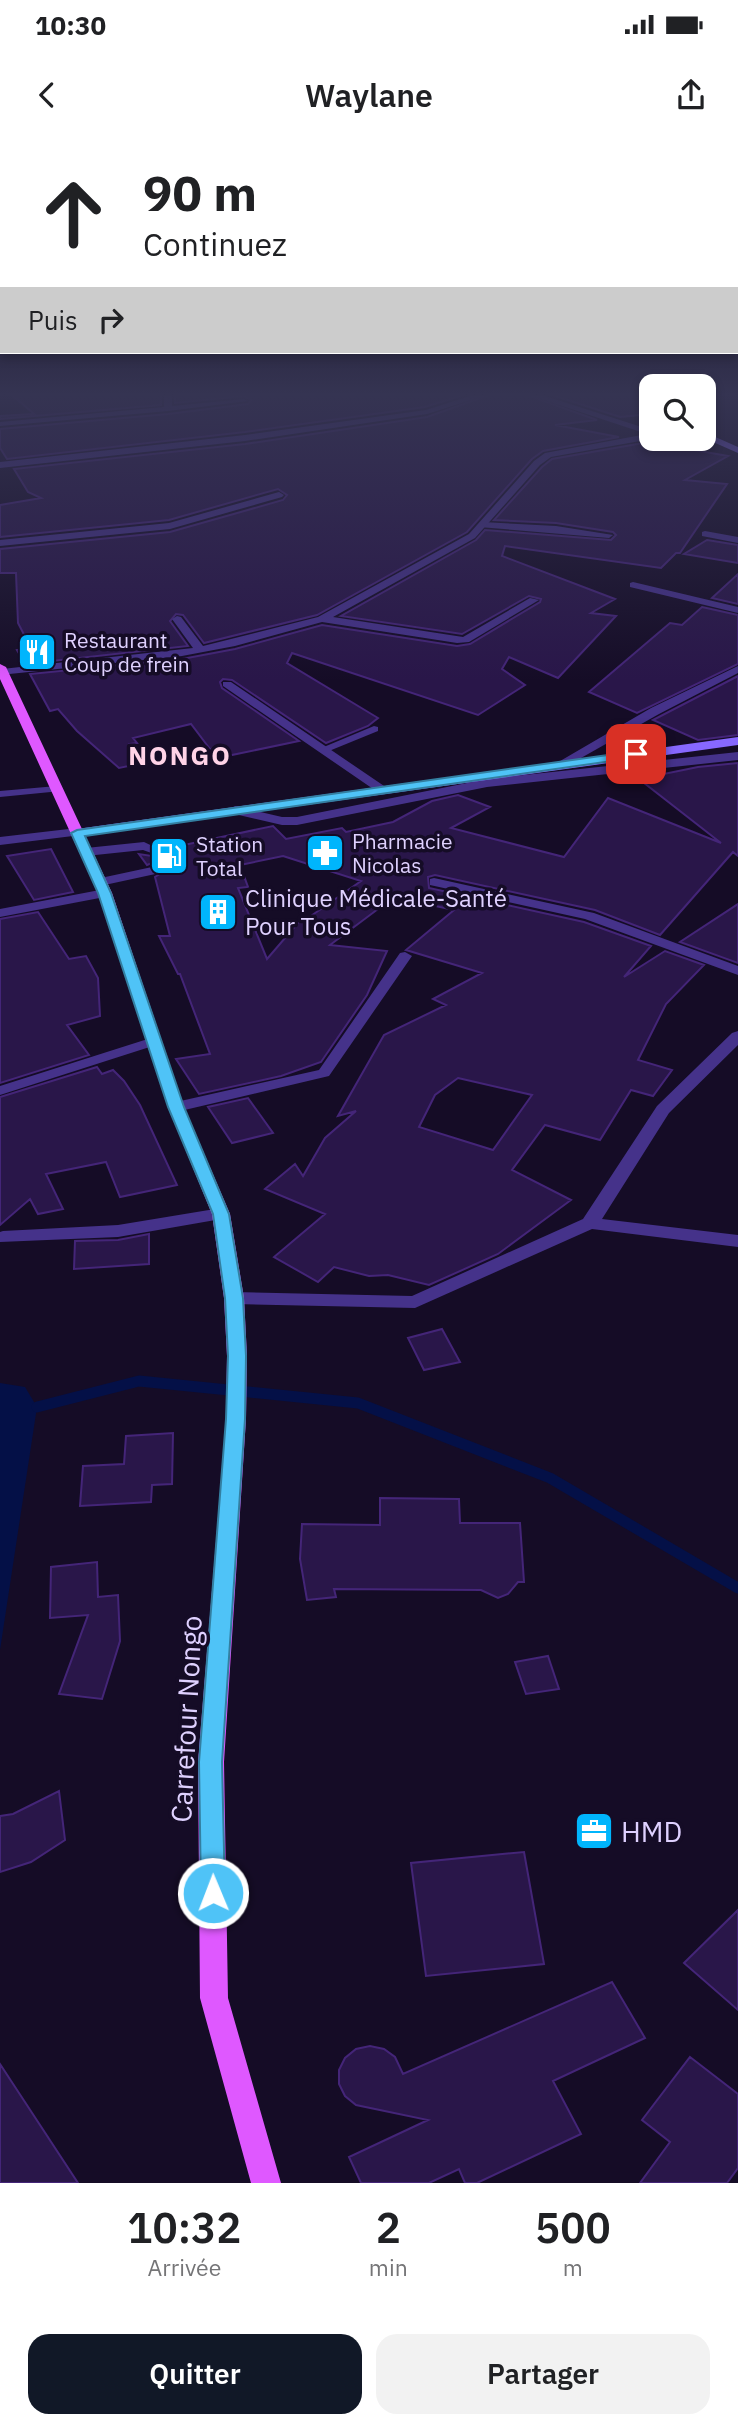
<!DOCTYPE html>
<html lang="fr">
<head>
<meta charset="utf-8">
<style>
	:root { --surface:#fff; --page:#f2f2f2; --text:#202124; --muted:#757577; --accent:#111827 }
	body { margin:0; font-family:"IBM Plex Sans",sans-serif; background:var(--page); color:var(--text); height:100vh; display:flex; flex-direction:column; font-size:26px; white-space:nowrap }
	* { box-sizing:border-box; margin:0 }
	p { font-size:23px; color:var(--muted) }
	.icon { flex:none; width:38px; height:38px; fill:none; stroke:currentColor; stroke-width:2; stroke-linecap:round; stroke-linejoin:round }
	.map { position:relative; height:2043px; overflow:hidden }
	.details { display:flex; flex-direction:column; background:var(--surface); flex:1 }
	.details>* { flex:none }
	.top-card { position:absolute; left:0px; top:0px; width:738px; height:214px; box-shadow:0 4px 10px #0003; background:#fff; color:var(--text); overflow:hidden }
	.buttons { position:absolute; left:639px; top:234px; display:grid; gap:14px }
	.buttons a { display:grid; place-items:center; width:77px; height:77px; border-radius:14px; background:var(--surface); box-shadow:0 4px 10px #0003; font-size:35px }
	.pin { position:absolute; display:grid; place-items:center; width:60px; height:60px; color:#fff; margin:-30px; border-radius:14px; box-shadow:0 4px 10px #0006 }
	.me { position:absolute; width:77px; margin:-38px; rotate:359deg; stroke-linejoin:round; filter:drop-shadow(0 0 5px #0008) }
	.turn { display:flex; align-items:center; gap:24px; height:147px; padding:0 28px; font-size:32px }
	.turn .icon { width:91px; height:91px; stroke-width:2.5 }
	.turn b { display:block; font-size:49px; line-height:60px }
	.then { display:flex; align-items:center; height:66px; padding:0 28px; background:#0003; gap:14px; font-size:26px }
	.eta { display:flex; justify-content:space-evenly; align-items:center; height:119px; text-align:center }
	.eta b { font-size:42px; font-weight:600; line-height:49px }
	.primary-button { display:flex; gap:14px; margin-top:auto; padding:14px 28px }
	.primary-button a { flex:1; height:80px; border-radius:21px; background:var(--accent); color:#fff; font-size:28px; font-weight:600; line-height:80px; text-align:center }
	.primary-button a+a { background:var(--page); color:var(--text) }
	.status { display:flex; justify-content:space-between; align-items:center; height:49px; padding:0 35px; background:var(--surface); direction:ltr }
	.status svg { height:19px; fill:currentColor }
	header { display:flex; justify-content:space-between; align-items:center; height:91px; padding:0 28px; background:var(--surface); font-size:32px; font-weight:600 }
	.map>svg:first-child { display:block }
	.water { fill:#041047 }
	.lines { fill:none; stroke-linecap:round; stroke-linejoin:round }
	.stream { stroke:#041047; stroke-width:11 }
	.building { fill:#291649; stroke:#442578; stroke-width:2; fill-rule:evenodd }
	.lane { fill:#45328a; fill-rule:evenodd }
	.street { fill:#45328a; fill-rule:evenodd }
	.secondary { fill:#8768ff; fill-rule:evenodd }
	.primary { fill:#df58ff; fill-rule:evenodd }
	.route { fill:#4fc3f7; stroke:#337fa1; stroke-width:2 }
	.labels { text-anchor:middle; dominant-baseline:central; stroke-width:7; stroke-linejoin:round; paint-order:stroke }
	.far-poi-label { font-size:21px; fill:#dfd1ff; stroke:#150c26; text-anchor:start }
	.poi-label { font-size:24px; fill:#dfd1ff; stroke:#150c26; text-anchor:start }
	.far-district-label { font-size:26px; font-weight:bold; letter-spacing:2px; fill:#ffd3e7; stroke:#150c26 }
	.near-street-label { font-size:28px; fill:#dfd1ff; stroke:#150c26 }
	.near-poi-label { font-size:28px; fill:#dfd1ff; stroke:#150c26; text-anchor:start }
</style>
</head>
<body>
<div class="status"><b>10:30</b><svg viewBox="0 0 49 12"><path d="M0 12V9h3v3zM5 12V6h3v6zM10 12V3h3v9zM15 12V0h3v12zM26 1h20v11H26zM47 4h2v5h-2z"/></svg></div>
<header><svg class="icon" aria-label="back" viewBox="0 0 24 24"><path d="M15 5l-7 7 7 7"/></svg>Waylane<svg class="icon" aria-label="share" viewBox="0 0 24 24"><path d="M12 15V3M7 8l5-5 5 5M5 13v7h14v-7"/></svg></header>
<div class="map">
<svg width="738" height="2043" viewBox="0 0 738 2043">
	<rect width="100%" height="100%" fill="#150c26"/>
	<path class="water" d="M0 1243 25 1247 37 1267 0 1510Z"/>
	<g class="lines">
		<path class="stream" d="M37 1267 139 1241 358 1263 550 1338 738 1448"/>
	</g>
	<path class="building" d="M12 255H161V265L0 279V276L34 274Z
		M175 255H463L425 267 245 292 7 319 0 308V289L168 274 248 264 251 260 244 256 175 263Z
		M489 255H527L597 280 555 285 619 297 543 311 532 319 467 392 317 475 204 503 183 475 176 474 170 481 188 506 25 524 17 510 31 508 18 483 16 433H0V409L170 392 283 360 287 355 278 349 169 380 0 397V365L41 358 28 352 14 329 245 304 427 277Z
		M552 255H634L651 269V274L620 277Z
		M649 302 728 316 685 340 727 344 680 413H676L661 428 505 406 502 416 615 459 591 473 616 476 558 538 509 517 502 529 525 545 478 575 292 513 287 523 378 578 368 586 326 603 232 540 223 539 220 542 222 548 299 601 227 616 224 607 210 609 191 584 133 598 137 603 130 604 148 622 119 628 77 591 58 569 50 571 30 534 182 519 235 509 322 485 457 506 470 504 540 462 541 459 529 456 462 494 341 476 476 400 485 390 611 400 616 395 613 392 556 383 494 380 542 327 552 319Z
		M707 400 738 405V423L684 414Z
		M738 434V464L712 458Z
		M702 467 738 475V524L637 573 589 552 670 483 682 485Z
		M738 536V595L698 600 653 580Z
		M738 623V716L733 712 660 795 595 770 435 735 428 737 429 748 584 782 651 806 624 837 665 811 704 825 666 864 638 920 672 930 653 956 631 950 600 1000 545 985 512 1030 571 1060 498 1114 429 1145 388 1135 369 1136 334 1127 318 1142 274 1117 325 1074 265 1049 295 1024 303 1036 325 998 356 971 338 976 384 895 446 865 433 859 482 833 406 810 454 770 394 757 330 805 387 811 367 855 321 922 281 936 199 954 176 919 210 914 180 834H178L159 796H170L155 737 177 723 167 717 147 725 139 714 158 717 164 713 165 709 273 686 286 699 342 688 346 692 393 682 432 661 458 655 490 667 451 688 564 717 608 658 721 703 639 639 698 627ZM283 716 361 741 308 778 303 777 267 819 238 748 248 747 240 725ZM458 938 532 955 493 1010 419 987 435 955Z
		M51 709 73 752 34 760 7 716Z
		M738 764V823L680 802Z
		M38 772 69 819 86 816 98 838 100 876 67 885 89 915 0 943V779Z
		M97 927 102 934 113 930 124 941 140 965 177 1045 120 1057 106 1022 46 1034 63 1069 38 1074 30 1059 0 1085V957Z
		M248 958 273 993 232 1003 208 967Z
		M149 1094V1124L74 1129 75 1101 118 1100Z
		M442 1189 460 1222 424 1230 408 1198Z
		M173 1293 172 1344 152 1345 151 1362 80 1366 83 1326 124 1324 126 1296Z
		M380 1358 459 1359 460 1383H520L524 1442H518L508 1454 498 1458 481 1450 334 1449 336 1457 307 1460 300 1419 302 1384 380 1385Z
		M97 1422 98 1457 118 1455 120 1501 102 1559 59 1554 88 1475 50 1478 51 1427Z
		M548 1516 559 1549 526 1554 515 1522Z
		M59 1651 65 1700 31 1722 0 1732V1676L13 1674Z
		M524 1712 544 1824 426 1836 411 1723Z
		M738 1770V1870L684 1823Z
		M612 1842 645 1898 553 1941 581 1994 477 2043H465L459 2029 429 2043H361L349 2017 428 1980 356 1965 345 1956 339 1944V1930L345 1918 356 1909 370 1906 384 1909 395 1917 403 1934Z
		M690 1917 738 1954V2028L727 2043H640L670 2002 642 1980Z
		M0 1924 78 2043H0Z"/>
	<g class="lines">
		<path class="lane" d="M482 382 556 386 613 395 609 398 479 387 478 385Z
			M633 442 738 467V473L630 447V443Z
			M374 586 378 587V591L329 611 319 609Z
			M57 646 63 649 61 651 0 657V651Z
			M77 688 83 692 81 695 0 705V697Z
			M144 702 163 711 157 715 143 710 86 716 80 712 86 708Z
			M168 719 174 723 160 733 100 746 94 742 96 739 152 727Z
			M434 738 594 773 738 826V835L585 779 430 745V739Z
			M405 812 412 816 329 936 176 972 168 967 176 962 319 930 400 813Z
			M154 897 159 898 161 901 159 904 0 955V946Z"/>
		<path class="street" d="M164 255H172V266L244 259 248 261 168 271 0 286V282L164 267Z
			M473 255H487L427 274 245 301 0 328V322L245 295 426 270Z
			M529 255H542L651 290V299L551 317 540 325 475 398 333 477 463 497 530 458 539 460 469 502 457 503 322 482 235 506 182 516 0 535 2 529 193 508 172 479 177 476 181 477 203 506 318 477 469 394 534 321 545 313 647 294Z
			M279 352 284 355 282 357 170 389 0 406V400L169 383Z
			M705 391 738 397V403L702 396V392Z
			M738 526V533L659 574 565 627 561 628 555 624 651 568Z
			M223 542H231L390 650 384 654 379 653 223 546Z
			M738 612V620L487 647 297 685H282L230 673 228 670 235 666 282 677H297L487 639Z
			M105 749 110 750V756L0 777V769Z
			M738 891V905L669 973 602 1079 738 1095V1107L592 1089 415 1168 234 1164 227 1162 224 1158 227 1154 234 1152 412 1156 583 1079 657 966 732 893Z
			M221 1068 227 1070 230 1074 227 1078 118 1097 0 1102V1092L3 1091 118 1085Z"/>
		<path class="secondary" d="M637 255H646L651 260V266Z
			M704 292 738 307V313L704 298Z
			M738 597V605L77 697 70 693 77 689Z"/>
		<path class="primary" d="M0 524 6 527 112 753 184 967 230 1074 244 1158 247 1216 246 1279 224 1622 228 1858 281 2043H251L200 1858 198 1622 226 1279 227 1216 224 1158 212 1074 168 967 98 753 0 539Z"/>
	</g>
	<linearGradient id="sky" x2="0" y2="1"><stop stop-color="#0c0715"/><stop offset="0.47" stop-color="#353452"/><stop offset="1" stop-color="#353452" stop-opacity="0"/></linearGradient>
	<rect width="738" height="541" fill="url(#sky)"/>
	<path class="route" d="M636 611 642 614 640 617 85 696 111 753 184 967 229 1074 243 1158 246 1216 245 1279 222 1622 225 1753 221 1760 213 1764 204 1760 201 1753 199 1622 226 1279 228 1216 225 1158 213 1074 168 967 98 753 71 693 77 690Z"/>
	<defs>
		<g id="restaurant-square" transform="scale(2.0125)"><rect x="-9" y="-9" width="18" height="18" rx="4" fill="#00b5fc" stroke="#150c26"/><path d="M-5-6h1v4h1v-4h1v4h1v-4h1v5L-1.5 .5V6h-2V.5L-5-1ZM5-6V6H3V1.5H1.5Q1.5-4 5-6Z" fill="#fff"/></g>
		<g id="pharmacy-square" transform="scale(2.0125)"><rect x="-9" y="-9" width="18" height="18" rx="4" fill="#00b5fc" stroke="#150c26"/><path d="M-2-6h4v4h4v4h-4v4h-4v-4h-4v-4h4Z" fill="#fff"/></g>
		<g id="fuel-square" transform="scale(2.0125)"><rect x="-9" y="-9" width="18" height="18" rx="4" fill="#00b5fc" stroke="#150c26"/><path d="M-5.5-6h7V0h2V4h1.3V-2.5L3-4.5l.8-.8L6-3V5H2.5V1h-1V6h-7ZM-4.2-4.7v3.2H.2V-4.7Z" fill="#fff"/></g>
		<g id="building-square" transform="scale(2.0125)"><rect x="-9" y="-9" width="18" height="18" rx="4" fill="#00b5fc" stroke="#150c26"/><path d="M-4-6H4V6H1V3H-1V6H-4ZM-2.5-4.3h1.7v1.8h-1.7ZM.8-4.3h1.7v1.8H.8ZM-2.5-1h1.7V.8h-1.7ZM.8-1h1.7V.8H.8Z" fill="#fff"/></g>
		<g id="office-square" transform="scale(2.0125)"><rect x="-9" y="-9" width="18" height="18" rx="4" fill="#00b5fc" stroke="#150c26"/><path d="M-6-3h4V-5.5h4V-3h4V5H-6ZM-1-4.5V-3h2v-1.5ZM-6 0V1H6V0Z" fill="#fff"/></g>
	</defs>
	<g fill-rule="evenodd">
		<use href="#restaurant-square" x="37" y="512"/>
		<use href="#pharmacy-square" x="325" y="713"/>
		<use href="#fuel-square" x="169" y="716"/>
		<use href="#building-square" x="218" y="772"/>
		<use href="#office-square" x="594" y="1691"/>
	</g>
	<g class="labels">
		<g class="far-poi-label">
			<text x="64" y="500">Restaurant<tspan x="64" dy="24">Coup de frein</tspan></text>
			<text x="352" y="701">Pharmacie<tspan x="352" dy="24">Nicolas</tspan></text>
			<text x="196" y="704">Station<tspan x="196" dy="24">Total</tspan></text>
		</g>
		<g class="poi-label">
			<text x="245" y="758">Clinique Médicale-Santé<tspan x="245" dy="28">Pour Tous</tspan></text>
		</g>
		<g class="far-district-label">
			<text x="180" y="615">NONGO</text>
		</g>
		<g class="near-street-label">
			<text transform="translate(186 1579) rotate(-87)">Carrefour Nongo</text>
		</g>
		<g class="near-poi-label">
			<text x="621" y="1691">HMD</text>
		</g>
	</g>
</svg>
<div class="buttons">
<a><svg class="icon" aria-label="search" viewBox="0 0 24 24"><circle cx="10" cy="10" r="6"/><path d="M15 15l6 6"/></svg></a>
</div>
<div class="pin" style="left:636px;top:614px;background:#d93025"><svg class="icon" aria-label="arrive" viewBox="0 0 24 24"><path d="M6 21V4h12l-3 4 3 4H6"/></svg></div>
<svg class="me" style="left:213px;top:1753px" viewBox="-20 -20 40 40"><circle r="17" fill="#4fc3f7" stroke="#fff" stroke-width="3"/><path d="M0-11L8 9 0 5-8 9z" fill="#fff"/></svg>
<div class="top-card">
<div class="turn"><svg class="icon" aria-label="ahead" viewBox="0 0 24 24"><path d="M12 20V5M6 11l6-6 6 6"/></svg><div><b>90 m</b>Continuez</div></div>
<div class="then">Puis<svg class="icon" aria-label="right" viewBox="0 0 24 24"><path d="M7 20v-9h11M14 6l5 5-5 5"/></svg></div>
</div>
</div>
<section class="details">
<div class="eta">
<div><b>10:32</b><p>Arrivée</p></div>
<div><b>2</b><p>min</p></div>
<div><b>500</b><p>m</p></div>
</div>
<div class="primary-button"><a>Quitter</a><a>Partager</a></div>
</section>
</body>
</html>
